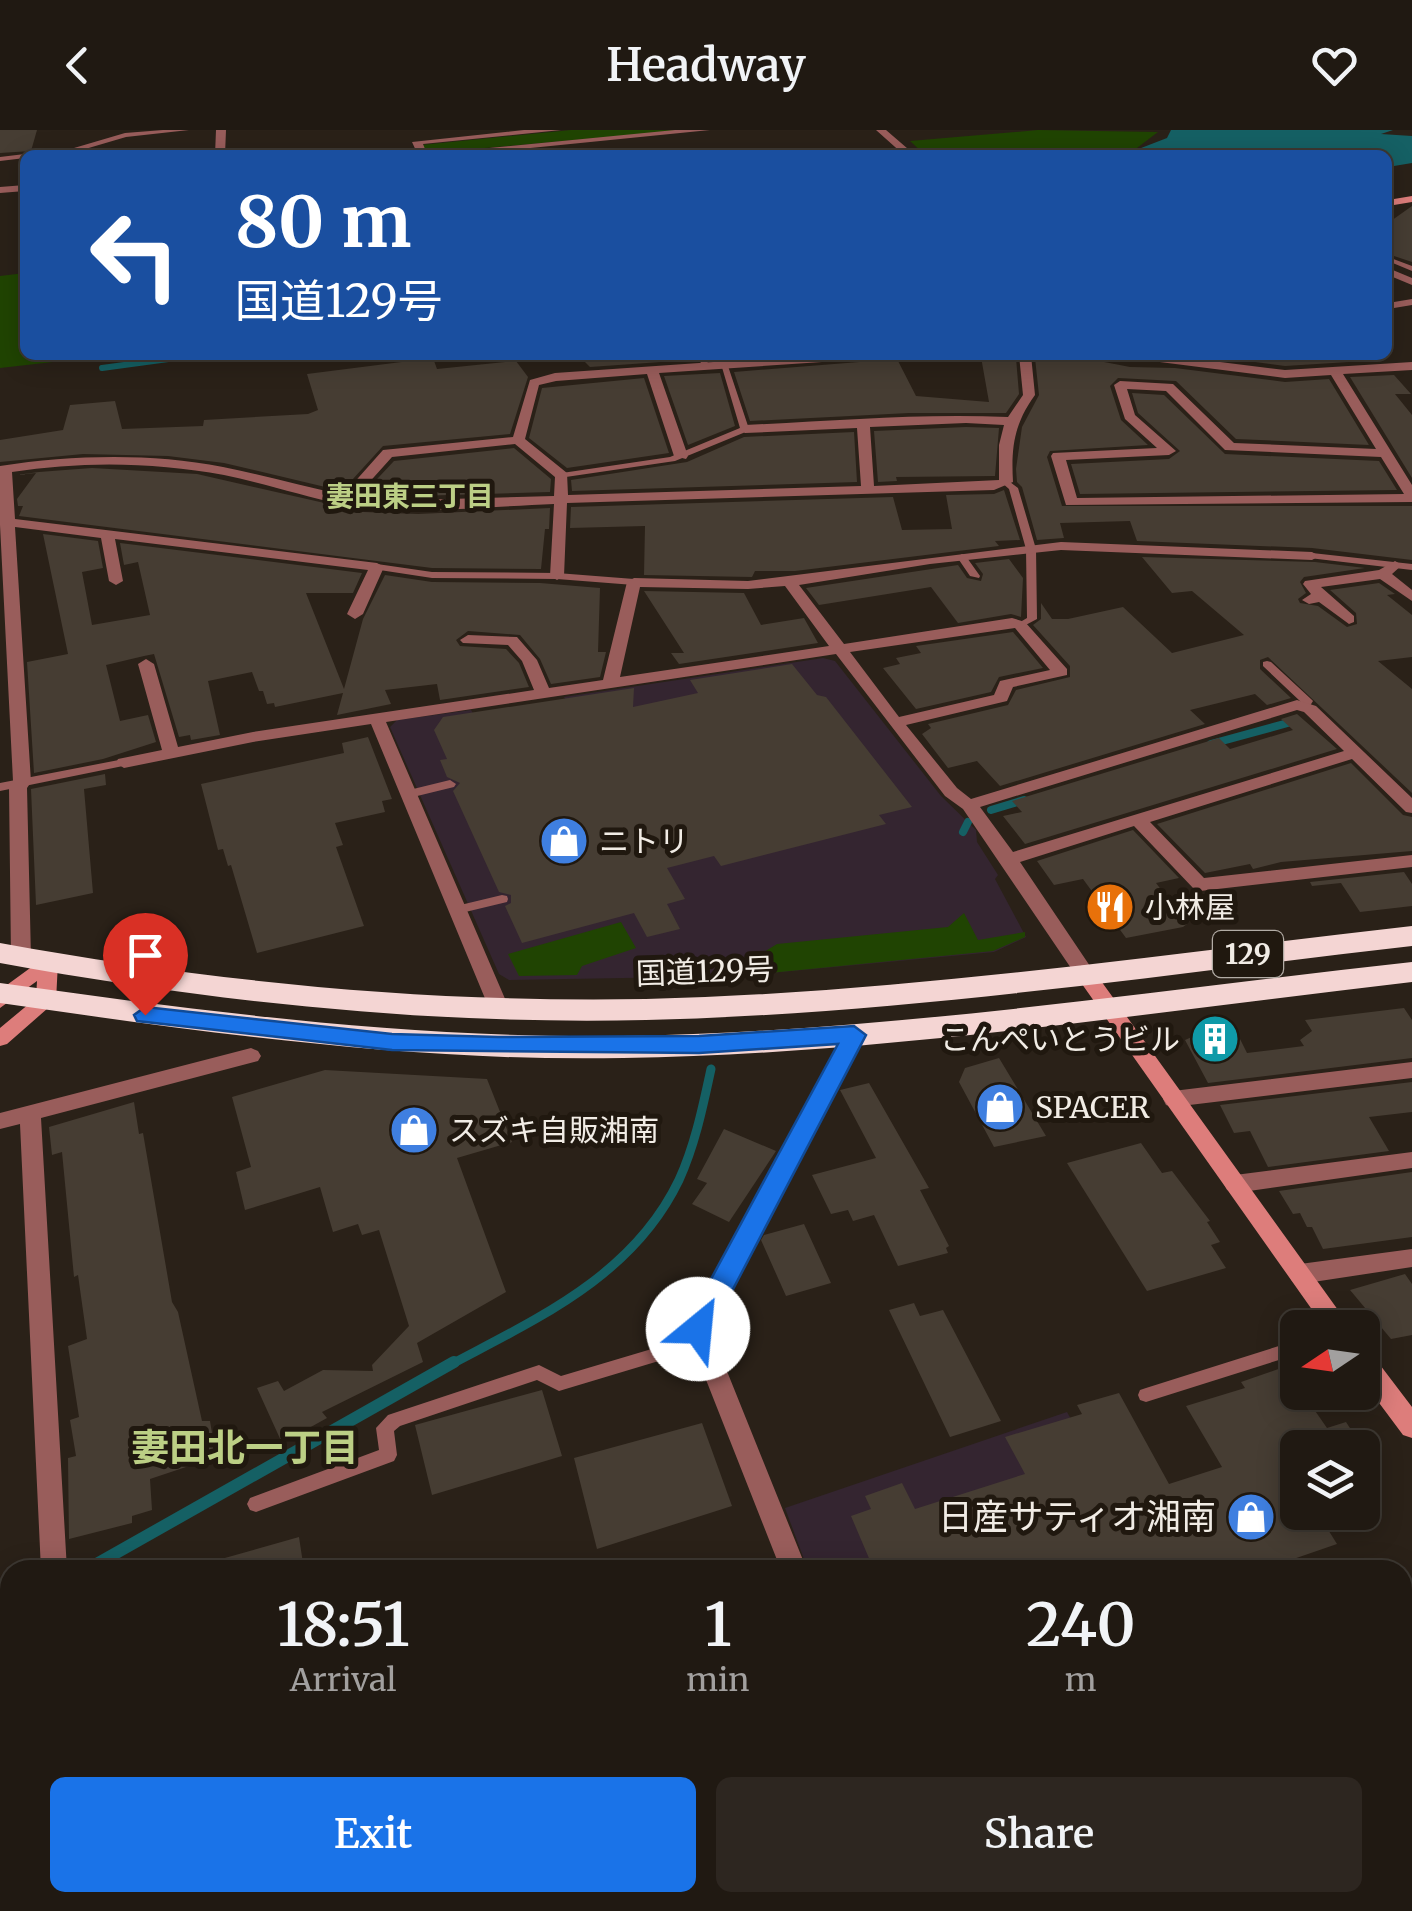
<!DOCTYPE html>
<html lang="en">
<head>
<meta charset="utf-8">
<style>
	:root { --surface:#201912; --page:#2d2620; --text:#f1f3f6; --muted:#a2a09f; --line:#3d3832; --accent:#1a73e8 }
	body { margin:0; font-family:Merriweather,"Noto Sans JP",serif; background:var(--page); color:var(--text); height:100vh; display:flex; flex-direction:column; font-size:38px; white-space:nowrap }
	* { box-sizing:border-box; margin:0 }
	p { font-size:32px; color:var(--muted) }
	.icon { flex:none; width:55px; height:55px; fill:none; stroke:currentColor; stroke-width:2; stroke-linecap:round; stroke-linejoin:round }
	.map { position:relative; flex:1; overflow:hidden }
	.drawer { position:absolute; left:0px; top:1430px; width:1412px; height:352px; display:flex; flex-direction:column; background:var(--surface); border-radius:30px 30px 0 0; box-shadow:0 5px 25px #0003,0 0 0 2px var(--line) }
	.drawer>* { flex:none }
	.top-card { position:absolute; left:20px; top:20px; width:1372px; height:210px; border-radius:15px; box-shadow:0 5px 25px #0003,0 0 0 2px var(--line); background:#1a4fa0; color:#fff; overflow:hidden }
	.needle { width:65px; rotate:257deg }
	.tools { position:absolute; left:1280px; top:1180px; display:grid; gap:20px }
	.tools a { display:grid; place-items:center; width:100px; height:100px; border-radius:15px; background:var(--surface); box-shadow:0 5px 25px #0003,0 0 0 2px var(--line); font-size:50px }
	.pin { position:absolute; display:grid; place-items:center; width:85px; height:85px; color:#fff; margin:-102px -42px; border-radius:50% 50% 50% 0; rotate:-45deg; box-shadow:0 0 10px #0007 }
	.pin .icon { rotate:45deg }
	.me { position:absolute; width:110px; margin:-55px; rotate:28deg; stroke-linejoin:round; filter:drop-shadow(0 0 8px #0008) }
	.turn { display:flex; align-items:center; gap:35px; height:210px; padding:0 50px; font-size:45px }
	.turn .icon { width:130px; height:130px; stroke-width:2.5 }
	.turn b { display:block; font-size:70px; line-height:85px }
	.eta { display:flex; justify-content:space-evenly; align-items:center; height:170px; text-align:center }
	.eta b { font-size:60px; font-weight:600; line-height:70px }
	.button { display:flex; gap:20px; margin-top:auto; padding:20px 50px }
	.button a { flex:1; height:115px; border-radius:15px; background:var(--accent); color:#fff; font-size:40px; font-weight:600; line-height:115px; text-align:center }
	.button a+a { background:var(--page); color:var(--text) }
	header { display:flex; justify-content:space-between; align-items:center; height:130px; padding:0 50px; background:var(--surface); font-size:45px; font-weight:600 }
	.map>svg:first-child { display:block }
	.commercial { fill:#342530 }
	.green { fill:#204402 }
	.water { fill:#156064 }
	.lines { fill:none; stroke-linecap:round; stroke-linejoin:round }
	.stream-far3 { stroke:#156064; stroke-width:6 }
	.stream-far2 { stroke:#156064; stroke-width:8 }
	.stream-far1 { stroke:#156064; stroke-width:9 }
	.stream { stroke:#156064; stroke-width:12 }
	.building { fill:#463d33 }
	.lane { fill:#995d5b; fill-rule:evenodd }
	.street { fill:#995d5b; fill-rule:evenodd }
	.secondary { fill:#dd7d7b; fill-rule:evenodd }
	.highway { fill:#f4d5d3; fill-rule:evenodd }
	.route { fill:#1a73e8; stroke:#114b97; stroke-width:2.5 }
	.labels { text-anchor:middle; dominant-baseline:central; stroke-width:10; stroke-linejoin:round; paint-order:stroke }
	.far-neighbourhood-label { font-size:28px; font-weight:bold; fill:#bccf85; stroke:#20180f }
	.shield { fill:#20180f; stroke:#b2aca5; stroke-width:2.5 }
	.shield-label { font-size:28px; font-weight:bold; fill:#f1ece5 }
	.poi-label { font-size:30px; fill:#f1ece5; stroke:#20180f; text-anchor:start }
	.street-label { font-size:30px; fill:#f1ece5; stroke:#20180f }
	.near-poi-label { font-size:35px; fill:#f1ece5; stroke:#20180f; text-anchor:end }
	.near-neighbourhood-label { font-size:38px; font-weight:bold; fill:#bccf85; stroke:#20180f }
</style>
</head>
<body>
<header><svg class="icon" aria-label="back" viewBox="0 0 24 24"><path d="M15 5l-7 7 7 7"/></svg>Headway<svg class="icon" aria-label="heart" viewBox="0 0 24 24"><path d="M12 20l-8-8c-3-5 5-10 8-4 3-6 11-1 8 4z"/></svg></header>
<div class="map">
<svg width="1412" height="1781" viewBox="0 0 1412 1781">
	<rect width="100%" height="100%" fill="#2a2118"/>
	<path class="commercial" d="M823 528 835 531 941 666 976 700 977 712 998 745 995 749 1026 807 994 822 739 846 509 850 499 844 390 597 397 590 471 580 482 599 571 579 564 567Z
		M1067 1282 1155 1440H808L785 1378Z"/>
	<path class="green" d="M571 0H685L429 23 421 15Z
		M1038 0 1158 2 1133 21 1099 25H925L910 11Z
		M25 143V225H115L0 238V146Z
		M964 783 978 810 1025 802V807L993 821 740 846 746 833 777 814 948 797Z
		M621 792 636 818 582 836 577 845 519 846 508 824Z"/>
	<path class="water" d="M1171 0H1393L1381 4 1412 6V33L1388 37V25H1123L1167 8Z"/>
	<g class="lines">
		<path class="stream-far3" d="M102 238 198 225"/>
		<path class="stream-far2" d="M1211 614 1295 591
			M991 680 1024 670
			M963 702 968 692"/>
		<path class="stream-far1" d="M450 1235C538 1188 633 1146 679 1050 695 1015 703 976 711 939"/>
		<path class="stream" d="M86 1440 454 1232"/>
	</g>
	<path class="building" d="M0 0H37L31 21 0 23Z
		M1412 76V132L1388 124V93Z
		M641 225H653L661 232 590 237 584 231Z
		M1257 225H1377L1381 230 1285 236 1255 232Z
		M981 227 1016 228 1019 264 1006 283H909L750 291 734 242 897 229 916 266 989 272Z
		M433 228 437 239 516 231 528 247 510 304 383 316 342 361 224 333 168 326 83 324 0 332V310L63 300 70 275 115 271 122 299 203 296 204 290 308 284 318 280 307 244Z
		M1035 228H1098L1099 231 1130 237 1175 238 1285 252 1329 249 1369 315 1236 309 1176 251 1118 248 1110 256 1121 290 1148 315 1050 321 1047 327 1062 376H1412V430L1312 418 1137 411 1130 391 1060 393 1064 408 1037 410 1022 357 1017 352 1016 339 1022 297 1039 265Z
		M720 243 735 296 688 315 664 246Z
		M1394 245 1411 264H1395L1412 285V348L1350 247Z
		M644 248 669 323 567 338 529 308 542 258Z
		M1132 263 1164 265 1225 324 1379 331 1397 360 1080 364 1071 334 1169 329 1180 321 1138 283Z
		M966 297 999 298 995 346 896 347 897 351 878 352 874 301Z
		M854 302 857 352 572 361 571 350 687 332 744 307Z
		M514 318 551 349 550 362 380 367 363 364 394 331Z
		M92 338 197 344 364 382 418 384 550 378 549 399H545L541 439 432 438 19 386 23 376H18L17 369 36 343 16 345 39 342 65 340Z
		M1004 360 1020 410 995 411 999 416 795 441H755L752 447 644 445 645 396 570 398 571 377 893 367 902 400 952 399 946 365 994 364Z
		M43 404 98 411 103 438 82 442 92 495 150 485 138 432 124 435 120 413 362 443 353 463H306L344 559 363 489 385 445 432 452 540 453 600 458 598 522H606L600 547 551 554 540 529 520 505 468 501 456 510 460 516 506 519 519 533 529 557 440 570 437 554 385 560 391 574 337 585 343 563 275 577 274 573 267 574 263 561H259L252 542 208 551 220 605 191 610 190 605 179 607 154 524 144 526 106 535 120 591 148 585 156 612 103 629 34 643 27 532 68 524Z
		M1142 427 1315 432 1365 438 1304 447 1300 452 1306 463 1298 469 1300 473 1318 476 1347 497 1357 494 1356 483 1330 460 1379 453 1395 464 1387 465 1412 485V527L1378 531 1412 559V663L1268 527 1260 530V539L1291 568 1267 575 1255 564 1190 580 1205 594 1000 656 977 631 948 638 922 604 931 598 928 594 1008 575 1016 560 1070 547V536L1033 495 1041 489V473L1052 489H1068L1123 477 1172 523 1244 505 1192 461 1172 463Z
		M1009 429 1023 448 1021 487 1011 484 958 493 931 457 819 475 806 458 958 435 967 448 981 451 983 444 975 433Z
		M644 461 744 463 761 495 804 488 818 513 679 534 671 523H684Z
		M1013 502 1043 538 999 547 991 562 916 579 883 538 900 534 896 528 921 523 916 516Z
		M792 534 817 565 826 567 912 677 879 685 886 694 721 736 714 726 667 738 685 769 667 774 680 799 647 807 634 783 522 813 505 776 511 773V765L499 762 453 661 460 653 447 647 440 630 447 629 434 600 443 587 634 558 633 577 698 563 690 550Z
		M1297 584 1337 619 1025 714 1003 686 1022 682 1012 671 1219 608 1230 619 1293 600 1281 589Z
		M368 607 392 669 382 671 385 682 335 693 343 715 336 717 364 796 257 823 231 735 228 736 223 719 218 720 201 654 344 623 342 613Z
		M1351 633 1403 685 1412 687V721L1281 732 1253 739 1250 734 1205 743 1157 694Z
		M105 644 106 655 84 659 93 763 36 775 31 659Z
		M1133 700 1179 748 1156 753 1187 794 1183 797 1126 808 1083 749 1054 755 1037 731Z
		M1404 742 1412 754V776L1360 782 1341 753 1312 756 1310 752Z
		M1404 878 1412 890V928L1208 953 1185 910 1214 897 1233 895 1247 923 1304 916 1300 910 1312 901 1305 890Z
		M999 928 1046 1006 994 1017 959 952 965 938Z
		M325 940 487 949 512 1012 457 1028 506 1162 417 1213 423 1232 322 1282 327 1288 282 1313 257 1258 278 1251 284 1261 323 1240 373 1241 372 1235 409 1196 379 1100 362 1105 358 1094 333 1102 320 1057 245 1080 236 1042 251 1037 232 967Z
		M1412 952V982L1369 987 1389 1021 1268 1037 1250 1001 1234 1003 1220 975Z
		M869 953 929 1058 920 1060 949 1116 946 1118 948 1123 898 1136 874 1085 853 1091 848 1080 831 1084 812 1045 876 1028 840 960Z
		M134 972 139 1004 143 1003 172 1172 178 1182 202 1291H210L216 1327 150 1349 152 1380 132 1386V1393L69 1409 68 1328 76 1326 70 1290 79 1287 68 1216 87 1209 78 1145 74 1147 62 1022 52 1025 49 997Z
		M724 999 776 1021 729 1092 692 1074 707 1053 697 1049Z
		M1141 1013 1162 1043 1172 1041 1210 1091 1207 1092 1220 1112 1211 1115 1226 1138 1147 1161 1067 1033Z
		M1412 1042V1107L1323 1119 1312 1097H1307L1300 1083 1293 1084 1279 1061Z
		M804 1094 831 1153 786 1166 761 1110 764 1105Z
		M1405 1144 1412 1154V1205L1391 1209 1350 1160Z
		M914 1173 920 1186 943 1180 1001 1291 950 1307 889 1180Z
		M1284 1237 1298 1262H1302L1327 1298 1346 1292 1363 1318H1298V1382H1317L1337 1414 1279 1434 1283 1440H874L851 1386 871 1379 865 1366 902 1353 915 1379 1025 1344 1005 1307 1082 1284 1077 1275 1119 1263 1169 1354 1222 1337 1186 1276 1245 1258 1241 1252Z
		M542 1260 562 1326 432 1365 415 1295Z
		M702 1293 732 1376 597 1419 574 1328Z
		M299 1407 304 1440H208L207 1433Z"/>
	<g class="lines">
		<path class="lane" d="M163 0H189L126 7 75 22 30 25 74 18 125 3Z
			M25 25V28L0 31V27L25 24 28 25Z
			M1388 127 1412 136V141L1388 131Z
			M698 225H706L709 239H703Z
			M721 234 728 236 749 299 748 301 675 331 559 348 557 346 562 343 670 327 740 298Z
			M1006 349 1018 358 1036 419 1037 489 1020 498 1015 495 1027 488 1026 419 1009 359 1001 352Z
			M1312 423 1412 434V440L1309 428V424Z
			M962 424 965 425 980 446 979 448 970 446 957 427Z
			M377 434 432 442 557 443 634 449 639 452 634 455 557 449 432 448 373 439V435Z
			M1267 531 1271 532 1311 569 1313 571 1308 579H1300L1298 577 1301 572 1263 536V532Z
			M124 629 128 631V635L0 661V653Z
			M450 650 456 654 454 657 409 668 403 664 405 661Z
			M502 765 507 766 508 769 507 772 457 784 451 780 452 777Z
			M702 1204 708 1206 710 1211 708 1216 702 1218 559 1261 537 1250 400 1296 394 1301 397 1325 394 1331 256 1382 250 1380 247 1374 250 1368 379 1320 376 1298 388 1285 539 1235 561 1246Z
			M1298 1210V1224L1146 1272 1140 1270 1138 1265 1140 1260 1146 1258Z"/>
		<path class="street" d="M216 0H226L225 25H215Z
			M524 0H561L423 14 427 24 675 0H710L462 25H418L412 12Z
			M876 0H886L915 25H904Z
			M25 55V61L0 63V57Z
			M1388 138 1412 148V155L1388 145Z
			M1412 169V175L1388 179V173Z
			M816 225H873L867 229 659 243 688 326 686 329 674 326 647 244 556 251 539 255 525 309 567 343 568 365 861 356 857 298 745 303 739 299 745 295C832 291 920 283 1008 287L1023 265 1019 225H1031L1035 265C1014 294 1011 317 1013 352L994 360 567 373 564 446 557 450 550 446 554 374C492 376 399 387 341 374 303 366 263 353 224 345 154 332 82 331 12 342L15 389 377 433 384 437 363 484 355 489 347 484 368 440 115 409 123 451 116 455 109 451 101 408 15 397 31 652 27 658 31 828 21 835 14 833 11 828 9 657 13 651 0 395V336C74 325 149 323 223 337 263 345 303 356 343 365L383 320 513 307 530 250 555 243ZM966 293 1004 295 999 315V350L874 356 870 297ZM515 314 555 347 554 366 380 371 356 367 392 327Z
			M1130 225H1164L1285 240 1412 232V240L1343 244 1412 355V372L1066 375 1051 326 1053 323 1157 318 1125 289 1114 255 1120 251 1173 254 1234 313 1376 319 1331 245 1285 248 1136 229ZM1127 259 1166 261 1225 320 1381 327 1404 364 1077 368 1066 330 1169 325 1176 321 1135 285Z
			M1061 412 1312 422 1319 426 1312 430 1061 420 930 434 799 455 844 514 1012 488 1025 492 1067 539V545L1013 557 1007 571 906 595 957 658 971 669 1297 570 1316 576 1412 668V683L1406 682 1352 629 1150 692 1204 748 1412 725V737L1200 761 1194 759 1134 696 1020 732 1094 842 1084 849 1077 847 963 679 945 666 836 524 386 592 509 878 499 885 489 878 371 594 253 612 124 638 116 633 118 629 162 620 138 534 146 529 154 534 178 617 253 602 534 560 522 531 508 515 463 513 460 510 468 505 517 507 537 530 549 558 603 550 627 452 634 448 748 451ZM785 456 829 516 620 547 640 457 748 459ZM1015 498 1050 540 1000 551 994 565 899 587 850 522ZM1297 580 1304 582 1344 621 1013 722 980 677Z
			M1395 431 1402 435 1392 444 1412 460V471L1380 449 1321 457 1354 486V492L1349 494 1319 472 1309 474 1302 470 1311 464 1303 454 1305 451 1379 440Z
			M855 898 865 905 710 1199 807 1440H781L686 1199 845 905Z
			M251 918 258 921 261 926 258 931 41 988 67 1440H41L20 994 0 999V983Z
			M1412 932V948L1173 977 1166 975 1163 969 1166 963 1173 961Z
			M1412 1022V1038L1235 1063 1227 1060 1224 1054 1227 1048 1235 1045Z
			M1412 1119V1137L1300 1154 1292 1151 1288 1144 1292 1137 1300 1134Z
			M10 1484V1515L0 1520V1489Z
			M56 1772H86V1781H56Z
			M911 1772H942L944 1781H914Z"/>
		<path class="secondary" d="M1412 66V72L1388 76V70Z
			M48 825 58 832 56 871 7 914 0 916V898L36 868 37 851 0 878V860Z
			M1084 835 1091 837 1351 1198H1325L1077 847 1074 842 1077 837Z
			M1362 1220 1371 1223 1412 1277V1308L1403 1305 1362 1250Z
			M1412 1552V1583L1402 1587V1556Z
			M1108 1772H1146L1143 1781H1105Z"/>
		<path class="highway" d="M1412 796V816C1157 845 902 884 646 890 429 895 213 872 0 833V813C213 852 429 873 646 869 902 863 1157 825 1412 796Z
			M1412 832V852C1150 882 887 924 623 928 413 932 208 903 0 873V853C208 882 413 909 623 906 887 902 1150 861 1412 832Z"/>
	</g>
	<path class="route" d="M145 877 392 904 498 907 699 906 854 896 866 905 708 1207 698 1211 688 1207 684 1199 838 914 699 923 392 920 137 891 134 885Z"/>
	<defs>
		<g id="shop-disc" transform="scale(2.5)"><circle r="9.5" fill="#3f7fe0" stroke="#20180f"/><path d="M-5-2.5h2.3a2.7 3.5 0 0 1 5.4 0H5L5.5 6h-11ZM-1.5-2.5h3a1.5 2.3 0 0 0-3 0Z" fill="#fff"/></g>
		<g id="restaurant-disc" transform="scale(2.5)"><circle r="9.5" fill="#e8710a" stroke="#20180f"/><path d="M-5-6h1v4h1v-4h1v4h1v-4h1v5L-1.5 .5V6h-2V.5L-5-1ZM5-6V6H3V1.5H1.5Q1.5-4 5-6Z" fill="#fff"/></g>
		<g id="building-disc" transform="scale(2.5)"><circle r="9.5" fill="#0f9aa8" stroke="#20180f"/><path d="M-4-6H4V6H1V3H-1V6H-4ZM-2.5-4.3h1.7v1.8h-1.7ZM.8-4.3h1.7v1.8H.8ZM-2.5-1h1.7V.8h-1.7ZM.8-1h1.7V.8H.8Z" fill="#fff"/></g>
	</defs>
	<g fill-rule="evenodd">
		<use href="#shop-disc" x="564" y="711"/>
		<use href="#restaurant-disc" x="1110" y="777"/>
		<use href="#building-disc" x="1215" y="909"/>
		<use href="#shop-disc" x="1000" y="977"/>
		<use href="#shop-disc" x="414" y="1000"/>
		<use href="#shop-disc" x="1251" y="1387"/>
	</g>
	<g class="labels">
		<g class="far-neighbourhood-label">
			<text x="410" y="366">妻田東三丁目</text>
		</g>
		<rect class="shield" x="1213" y="801" width="70" height="46" rx="8"/>
		<g class="shield-label">
			<text x="1248" y="824">129</text>
		</g>
		<g class="poi-label">
			<text x="599" y="711">ニトリ</text>
			<text x="1145" y="777">小林屋</text>
			<text x="1180" y="909" text-anchor="end">こんぺいとうビル</text>
			<text x="1035" y="977">SPACER</text>
			<text x="449" y="1000">スズキ自販湘南</text>
		</g>
		<g class="street-label">
			<text transform="translate(705 841) rotate(-2)">国道129号</text>
		</g>
		<g class="near-poi-label">
			<text x="1216" y="1387">日産サティオ湘南</text>
		</g>
		<g class="near-neighbourhood-label">
			<text x="245" y="1317">妻田北一丁目</text>
		</g>
	</g>
</svg>
<div class="tools">
<a><svg class="needle" viewBox="-14 -14 28 28"><path d="M0-13l5 13h-10z" fill="#e53935"/><path d="M0 13l5-13h-10z" fill="#a2a09f"/></svg></a>
<a><svg class="icon" aria-label="layers" viewBox="0 0 24 24"><path d="M12 4l9 5-9 5-9-5zM3 14l9 5 9-5"/></svg></a>
</div>
<div class="pin" style="left:145px;top:885px;background:#d93025"><svg class="icon" aria-label="arrive" viewBox="0 0 24 24"><path d="M6 21V4h12l-3 4 3 4H6"/></svg></div>
<svg class="me" style="left:698px;top:1199px" viewBox="-20 -20 40 40"><circle r="19" fill="#fff"/><path d="M0-13L10 11 0 6-10 11z" fill="#1a73e8"/></svg>
<div class="top-card">
<div class="turn"><svg class="icon" aria-label="left" viewBox="0 0 24 24"><path d="M17 20v-9H6M10 6l-5 5 5 5"/></svg><div><b>80 m</b>国道129号</div></div>
</div>
<section class="drawer">
<div class="eta">
<div><b>18:51</b><p>Arrival</p></div>
<div><b>1</b><p>min</p></div>
<div><b>240</b><p>m</p></div>
</div>
<div class="button"><a>Exit</a><a>Share</a></div>
</section>
</div>
</body>
</html>
